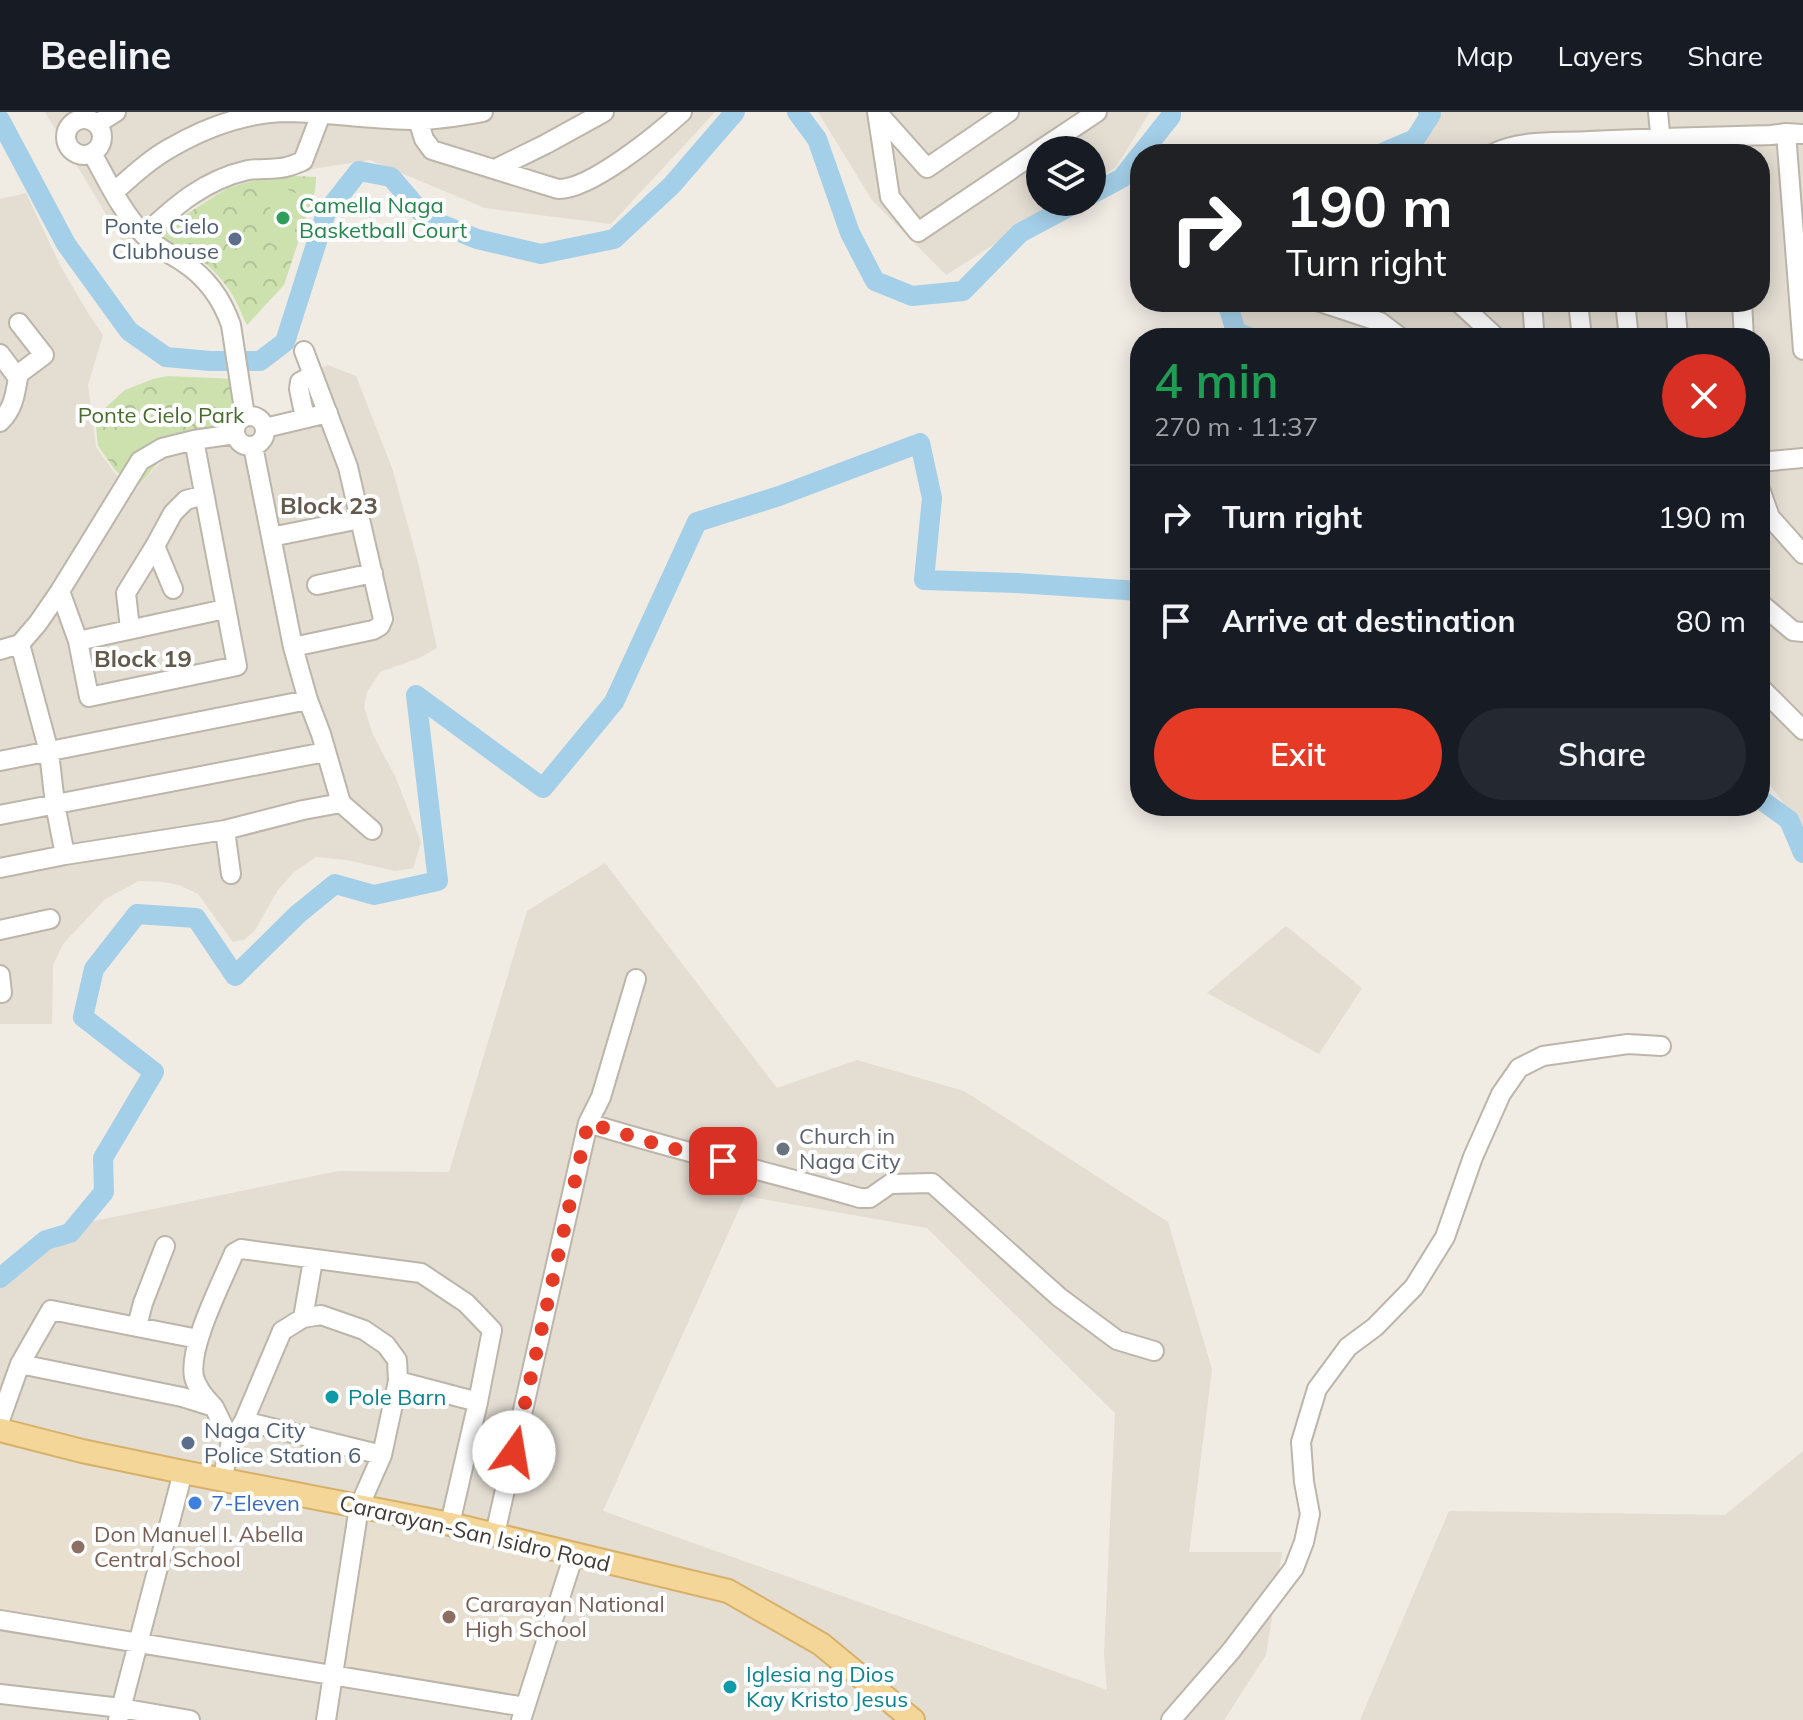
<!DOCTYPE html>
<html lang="en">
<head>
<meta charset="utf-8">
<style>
	:root { --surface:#171b24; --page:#242831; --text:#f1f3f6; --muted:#9ea1a6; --line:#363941; --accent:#e53a25 }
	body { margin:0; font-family:Mulish,sans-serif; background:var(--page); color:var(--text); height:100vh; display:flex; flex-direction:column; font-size:30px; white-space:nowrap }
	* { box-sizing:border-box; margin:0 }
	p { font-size:26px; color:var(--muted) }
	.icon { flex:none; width:44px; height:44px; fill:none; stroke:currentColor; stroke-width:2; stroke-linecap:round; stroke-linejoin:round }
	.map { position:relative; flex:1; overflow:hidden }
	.sheet { position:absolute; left:1130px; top:216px; width:640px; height:488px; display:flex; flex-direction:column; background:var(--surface); border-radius:32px; box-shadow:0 4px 20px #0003 }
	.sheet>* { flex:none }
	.guide { position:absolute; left:1130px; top:32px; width:640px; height:168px; border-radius:32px; box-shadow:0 4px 20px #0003; background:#202124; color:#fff; overflow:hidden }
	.controls { position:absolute; left:1026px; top:24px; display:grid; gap:16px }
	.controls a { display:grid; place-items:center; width:80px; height:80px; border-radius:50%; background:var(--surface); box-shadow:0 4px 20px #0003; font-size:40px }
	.pin { position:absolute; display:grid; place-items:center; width:68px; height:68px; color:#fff; margin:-34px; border-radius:16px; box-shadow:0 4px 12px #0006 }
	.me { position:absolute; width:88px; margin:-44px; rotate:13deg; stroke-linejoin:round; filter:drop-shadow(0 0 6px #0008) }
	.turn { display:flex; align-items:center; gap:28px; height:168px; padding:0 24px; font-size:36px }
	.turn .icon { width:104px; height:104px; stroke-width:2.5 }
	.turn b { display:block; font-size:56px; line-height:68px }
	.round { display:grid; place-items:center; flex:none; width:84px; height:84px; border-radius:42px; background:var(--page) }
	.head { display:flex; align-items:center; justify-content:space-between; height:136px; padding:0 24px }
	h1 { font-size:48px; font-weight:600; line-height:60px; color:#1e9e55 }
	.cta { display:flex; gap:16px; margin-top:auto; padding:16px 24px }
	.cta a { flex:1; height:92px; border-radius:48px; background:var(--accent); color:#fff; font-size:32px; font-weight:600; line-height:92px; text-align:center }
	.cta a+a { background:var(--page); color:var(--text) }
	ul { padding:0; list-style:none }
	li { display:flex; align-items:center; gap:24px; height:104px; padding:0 24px; border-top:2px solid var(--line) }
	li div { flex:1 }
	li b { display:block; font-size:30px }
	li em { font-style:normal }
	header { display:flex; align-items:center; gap:48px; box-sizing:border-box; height:112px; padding:0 40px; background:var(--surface); border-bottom:2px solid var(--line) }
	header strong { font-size:38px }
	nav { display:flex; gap:44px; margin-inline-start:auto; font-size:28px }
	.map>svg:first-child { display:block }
	.residential { fill:#e3ddd2; fill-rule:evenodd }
	.education { fill:#e8dfce }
	.forest { fill:url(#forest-crowns) }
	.garden { fill:#cde1af }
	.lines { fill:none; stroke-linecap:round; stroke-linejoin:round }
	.river { stroke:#a4cfe8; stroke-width:20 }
	.minor-casing { stroke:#bdb5aa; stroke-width:22 }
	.major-casing { stroke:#d7b16a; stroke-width:26 }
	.minor { stroke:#fff; stroke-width:18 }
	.major { stroke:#f4d698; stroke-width:22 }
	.route { stroke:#e53a25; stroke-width:14; stroke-dasharray:0 25.2 }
	.leisure-dot { fill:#2e9e5b; stroke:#fff; stroke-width:3 }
	.service-dot { fill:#5c6f8a; stroke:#fff; stroke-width:3 }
	.worship-dot { fill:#6b7280; stroke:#fff; stroke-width:3 }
	.culture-dot { fill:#0f9aa8; stroke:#fff; stroke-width:3 }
	.shop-dot { fill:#3f7fe0; stroke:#fff; stroke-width:3 }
	.education-dot { fill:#8d6e63; stroke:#fff; stroke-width:3 }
	.labels { text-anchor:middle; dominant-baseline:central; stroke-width:8; stroke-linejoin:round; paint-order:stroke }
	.leisure-label { font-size:22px; fill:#27864d; stroke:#fff; text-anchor:start }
	.service-label { font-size:22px; fill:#4e5e75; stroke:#fff; text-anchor:end }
	.park-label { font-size:22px; fill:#486c2e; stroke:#fff }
	.worship-label { font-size:22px; fill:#5b616d; stroke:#fff; text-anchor:start }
	.culture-label { font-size:22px; fill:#0d838f; stroke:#fff; text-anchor:start }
	.shop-label { font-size:22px; fill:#366cbe; stroke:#fff; text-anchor:start }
	.street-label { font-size:22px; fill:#413b34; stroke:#fff }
	.education-label { font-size:22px; fill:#785e54; stroke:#fff; text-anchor:start }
	.neighbourhood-label { font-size:24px; font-weight:bold; fill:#63594c; stroke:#fff }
</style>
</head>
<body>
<header>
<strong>Beeline</strong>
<nav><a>Map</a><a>Layers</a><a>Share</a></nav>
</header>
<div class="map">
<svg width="1803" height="1608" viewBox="0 0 1803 1608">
	<defs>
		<pattern id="forest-crowns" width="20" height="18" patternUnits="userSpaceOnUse" patternTransform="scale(2)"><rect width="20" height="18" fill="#cde1af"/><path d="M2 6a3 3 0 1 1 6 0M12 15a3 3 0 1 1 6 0" fill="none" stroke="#b1c297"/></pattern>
	</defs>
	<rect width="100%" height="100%" fill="#f0ebe3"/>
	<path class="residential" d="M45 0H715L611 112 485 96 370 48 274 63 228 76 125 134Z
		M818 0H1150L1116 55 1092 70V38H1040V90H1061L946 163 872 88Z
		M1438 0H1803V718L1760 659V226H1260L1236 220 1227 190H1760V42H1380L1415 27 1431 2Z
		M26 81 61 155 88 201 103 223 88 273 96 335 114 360 134 379 168 342 232 317 240 304 259 298 275 304 299 302 294 267 328 253 356 264 392 356 418 450 437 536 419 546 380 560 367 580 364 595 373 623 395 664 421 730 413 756 395 759 347 748 316 745 294 760 278 778 255 818 244 828 233 830 198 782 179 773 163 770 139 769 105 787 63 832 53 853 52 912H0V87Z
		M605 751 777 976 857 948 964 979 1168 1110 1212 1257 1189 1440H1282L1266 1543 1224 1608H0V1172L45 1119 339 1059 449 1060 527 799ZM745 1084 927 1116 1115 1301 1104 1542 1107 1578 603 1399Z
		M1286 814 1362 876 1319 942 1207 881Z
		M1803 1339V1608H1360L1449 1399 1725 1403Z"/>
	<path class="education" d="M0 1326 174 1368 133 1524 0 1502Z
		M370 1414 564 1451 521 1591 338 1559Z"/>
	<path class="forest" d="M274 63 316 65 315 79 284 173 247 213C241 202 237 189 230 179 212 152 189 138 160 125L161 118 228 76Z
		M168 264 236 267 239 302 230 316 166 340 148 363 135 377 115 358 98 334 95 305 125 278 153 267Z"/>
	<path class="garden" d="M279 74 308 86 287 138 258 126Z
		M156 289 175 316 128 351 108 324Z"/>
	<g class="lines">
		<path class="river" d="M797 0 817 27 850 121 875 169 912 184 963 179 1020 121 1078 90
			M0 8 66 132 129 219 166 245 210 249H260L285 230 326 101 359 59 391 65 426 106 477 127 541 142 614 127 672 73 735 0
			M1141 42 1171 4V0
			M1380 42 1415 27 1431 2 1428 0
			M1092 82 1122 66 1140 43
			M1227 190 1236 220 1252 226
			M1760 687 1789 708 1803 741
			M0 1166 46 1128 70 1121 104 1080 103 1046 154 960 83 905 94 857 137 802 196 806 235 864 298 802 335 772 374 783 438 769 416 583 543 676 614 590 697 410 779 384 920 331 932 386 924 468 1017 471 1140 479"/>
		<g class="minor-casing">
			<path id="minor" d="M877 0 890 85 918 120 1040 38
				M877 0 927 56 1009 0
				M1658 0 1662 42
				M66 25a18 18 0 1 1 36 0a18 18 0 1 1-36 0Z
				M418 8 424 27 432 38 558 77C590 78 658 22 682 0
				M97 12 116 0
				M1786 21 1803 238
				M1040 38 1097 0
				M92 41C108 70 123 102 146 125 157 136 170 141 183 150 206 165 222 187 231 213L245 304
				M1492 42C1521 27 1559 31 1590 29 1650 26 1711 25 1771 23L1786 21 1803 22
				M495 57 546 32 604 0
				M114 80C132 64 150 47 172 35 205 16 244 2 282 0 327 0 372 8 417 8 439 8 462 4 483 0
				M144 123C176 93 204 68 248 58 261 56 274 58 286 55 291 54 298 51 303 49L321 2
				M1320 190 1380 210 1401 226
				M1458 190 1497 226
				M1532 190 1534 217 1533 226
				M1578 190 1582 226
				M1625 190 1629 226
				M1675 190 1678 226
				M1742 190 1744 226
				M0 242 18 266C15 284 13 297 0 310
				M16 264 44 243 19 211
				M235 319a15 15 0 1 1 30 0a15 15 0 1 1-30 0Z
				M305 306 299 277 300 270 313 263
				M265 316 328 301
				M253 334 293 535 308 588 321 622 341 691 372 718
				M1760 350 1803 346
				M1760 377 1770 405 1803 442
				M271 425 360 407
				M155 434 173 477
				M317 473 373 461
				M60 479 78 529 89 585 237 554 194 328
				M1760 491 1793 519 1803 520
				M130 517 126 481 155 434 173 401 186 388 204 383
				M78 529 225 497
				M20 532 49 640 55 692 65 743
				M293 535 373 518 380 514 383 507 348 355 304 239
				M0 538 20 532 38 511 60 479 140 349 162 336 194 328 235 322
				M1760 575 1803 618
				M0 649 308 588
				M0 703 325 640
				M225 718 231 762
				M0 756 65 743 225 718 303 698 341 691
				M0 818 50 807
				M0 863 2 881
				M588 1011C678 1039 770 1060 860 1086H870L890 1072 932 1071 1059 1185 1117 1228 1154 1239
				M303 1206 313 1148
				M137 1214 143 1191 165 1134
				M20 1252 182 1285 214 1295 231 1330
				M398 1269 478 1290
				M214 1295C206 1287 197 1277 194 1265 188 1235 222 1170 234 1141L241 1137 421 1161 466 1191 492 1218 478 1290 450 1412
				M0 1308 20 1252 51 1198 198 1227
				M244 1309 382 1343
				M222 1367 231 1330 244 1309 282 1219 303 1206 321 1203 364 1218 386 1233 397 1248 398 1269 382 1343 359 1395 326 1608
				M495 1422 588 1011 601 985 636 867
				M0 1508 525 1595
				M0 1582 121 1596 190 1608
				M118 1608 183 1360
				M521 1608 574 1442
				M1171 1608 1231 1539 1294 1456 1304 1430 1310 1402 1304 1370 1301 1330 1317 1277 1348 1235 1375 1215 1414 1175 1445 1125 1473 1045 1501 982 1519 956 1543 944 1628 932 1661 934"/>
		</g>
		<g class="major-casing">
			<path id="major" d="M0 1318 82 1339 183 1360 450 1412 728 1479 821 1532 913 1608"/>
		</g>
		<use href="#minor" class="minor"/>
		<use href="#major" class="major"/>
	</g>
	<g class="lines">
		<path class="route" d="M514 1340 588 1011 667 1035 723 1049"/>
	</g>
	<circle class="leisure-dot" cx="283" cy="106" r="8"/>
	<g class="service-dot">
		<circle cx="235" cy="127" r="8"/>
		<circle cx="188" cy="1331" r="8"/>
	</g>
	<circle class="worship-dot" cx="783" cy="1037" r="8"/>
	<g class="culture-dot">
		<circle cx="332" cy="1285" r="8"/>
		<circle cx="730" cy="1575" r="8"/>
	</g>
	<circle class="shop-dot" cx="195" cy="1391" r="8"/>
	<g class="education-dot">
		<circle cx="78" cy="1435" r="8"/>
		<circle cx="449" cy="1505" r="8"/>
	</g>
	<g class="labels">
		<g class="leisure-label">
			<text x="299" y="93">Camella Naga<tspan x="299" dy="25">Basketball Court</tspan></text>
		</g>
		<g class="service-label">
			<text x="219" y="114">Ponte Cielo<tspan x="219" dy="25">Clubhouse</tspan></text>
			<text x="204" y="1318" text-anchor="start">Naga City<tspan x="204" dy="25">Police Station 6</tspan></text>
		</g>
		<g class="park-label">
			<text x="161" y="303">Ponte Cielo Park</text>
		</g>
		<g class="worship-label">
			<text x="799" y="1024">Church in<tspan x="799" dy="25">Naga City</tspan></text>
		</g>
		<g class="culture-label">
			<text x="348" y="1285">Pole Barn</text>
			<text x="746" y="1562">Iglesia ng Dios<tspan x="746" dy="25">Kay Kristo Jesus</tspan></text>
		</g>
		<g class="shop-label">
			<text x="211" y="1391">7-Eleven</text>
		</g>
		<g class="street-label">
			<text transform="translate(475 1421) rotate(13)">Cararayan-San Isidro Road</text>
		</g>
		<g class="education-label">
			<text x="94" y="1422">Don Manuel I. Abella<tspan x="94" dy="25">Central School</tspan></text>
			<text x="465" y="1492">Cararayan National<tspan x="465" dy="25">High School</tspan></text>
		</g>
		<g class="neighbourhood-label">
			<text x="329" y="393">Block 23</text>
			<text x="143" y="546">Block 19</text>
		</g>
	</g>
</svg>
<div class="controls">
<a><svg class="icon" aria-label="layers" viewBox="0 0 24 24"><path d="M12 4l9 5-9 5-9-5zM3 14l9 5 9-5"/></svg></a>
</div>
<div class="pin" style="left:723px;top:1049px;background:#d93025"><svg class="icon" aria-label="arrive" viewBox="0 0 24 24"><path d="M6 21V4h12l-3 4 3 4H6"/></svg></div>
<svg class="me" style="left:514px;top:1340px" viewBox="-20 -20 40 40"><circle r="19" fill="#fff"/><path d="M0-13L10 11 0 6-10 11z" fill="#e53a25"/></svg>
<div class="guide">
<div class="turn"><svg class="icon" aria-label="right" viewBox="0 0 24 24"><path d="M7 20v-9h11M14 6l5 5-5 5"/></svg><div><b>190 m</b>Turn right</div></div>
</div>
<section class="sheet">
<div class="head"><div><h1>4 min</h1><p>270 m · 11:37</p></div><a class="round" style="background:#d93025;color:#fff"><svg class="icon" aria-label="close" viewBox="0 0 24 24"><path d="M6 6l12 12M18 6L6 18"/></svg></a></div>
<ul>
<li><svg class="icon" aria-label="right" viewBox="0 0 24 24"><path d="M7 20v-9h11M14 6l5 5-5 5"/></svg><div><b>Turn right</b></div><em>190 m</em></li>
<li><svg class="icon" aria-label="arrive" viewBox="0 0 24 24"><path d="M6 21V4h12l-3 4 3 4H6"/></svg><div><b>Arrive at destination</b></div><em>80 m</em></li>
</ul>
<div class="cta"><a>Exit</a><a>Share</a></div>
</section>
</div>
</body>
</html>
